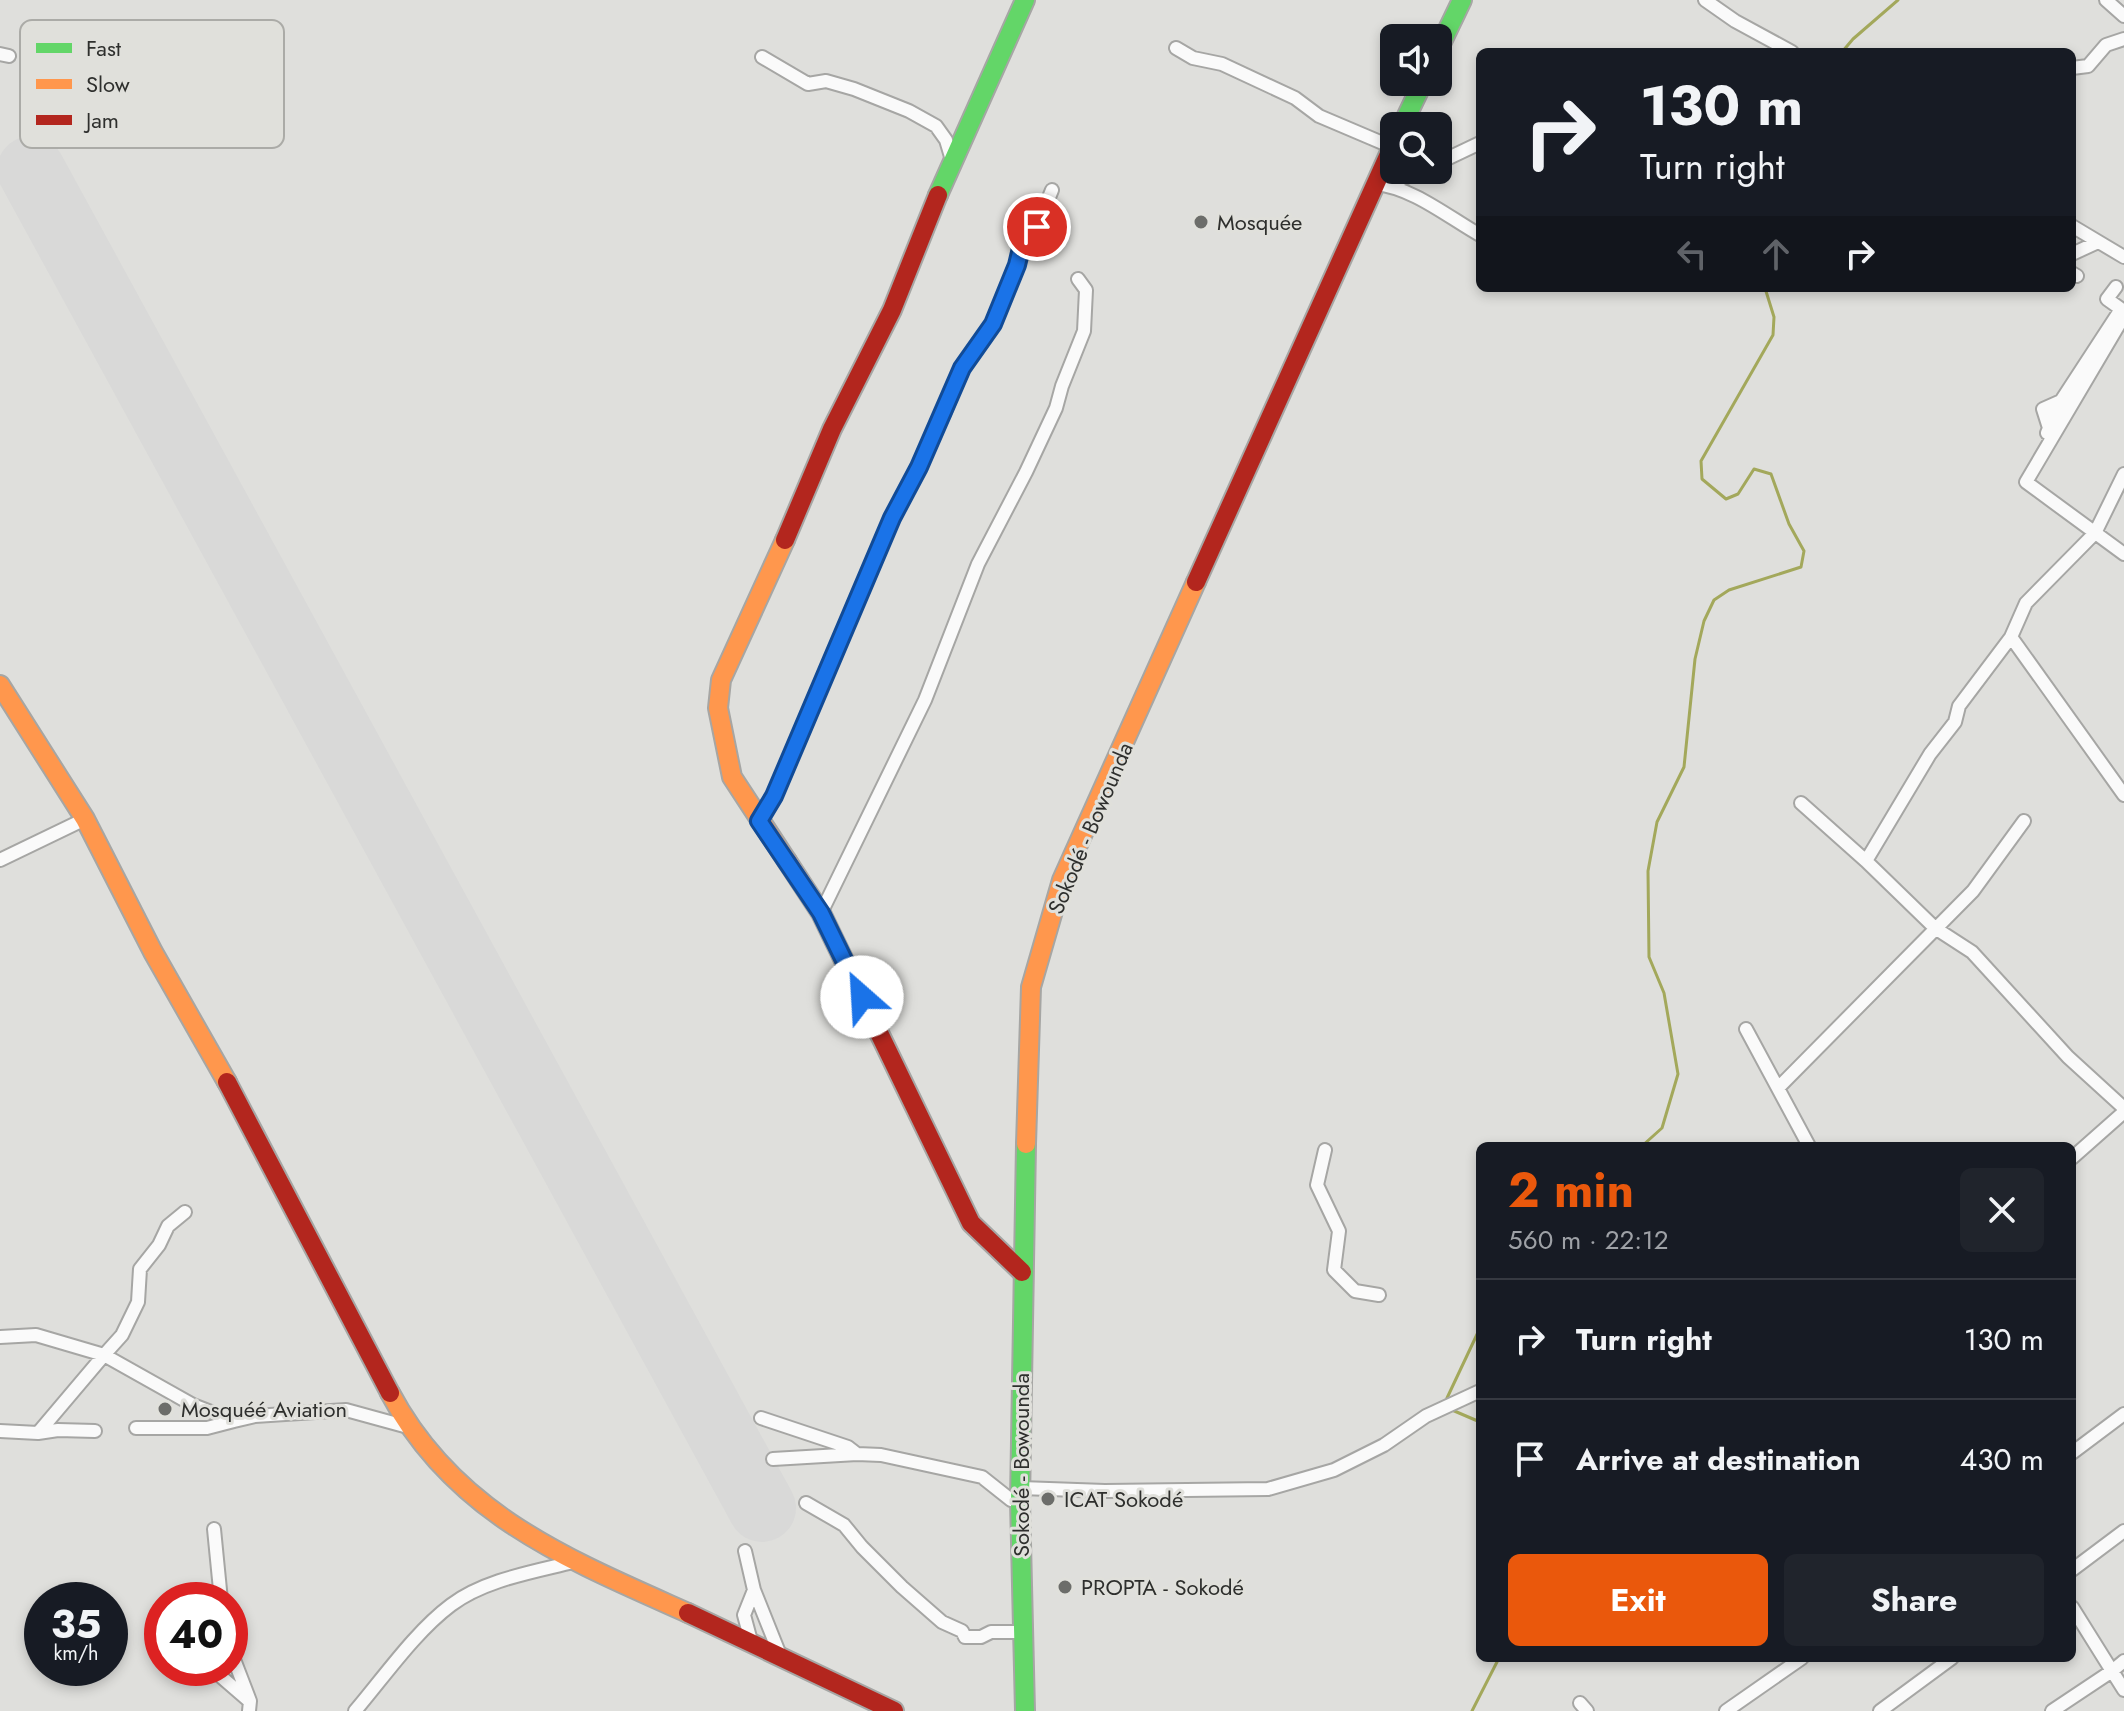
<!DOCTYPE html>
<html lang="en">
<head>
<meta charset="utf-8">
<style>
	:root { --surface:#171b24; --page:#20242c; --text:#f1f3f6; --muted:#9ea1a6; --line:#363941; --accent:#ea580c }
	body { margin:0; font-family:Jost,sans-serif; background:var(--page); color:var(--text); height:100vh; display:flex; flex-direction:column; font-size:30px; white-space:nowrap }
	* { box-sizing:border-box; margin:0 }
	p { font-size:26px; color:var(--muted) }
	.icon { flex:none; width:44px; height:44px; fill:none; stroke:currentColor; stroke-width:2; stroke-linecap:round; stroke-linejoin:round }
	.map { position:relative; flex:1; overflow:hidden }
	.side { position:absolute; left:1476px; top:1142px; width:600px; height:520px; display:flex; flex-direction:column; background:var(--surface); border-radius:12px; box-shadow:0 4px 12px #0003 }
	.side>* { flex:none }
	.top-card { position:absolute; left:1476px; top:48px; width:600px; height:244px; border-radius:12px; box-shadow:0 4px 12px #0003; background:#171b24; color:var(--text); overflow:hidden }
	.fabs { position:absolute; left:1380px; top:24px; display:grid; gap:16px }
	.fabs a { display:grid; place-items:center; width:72px; height:72px; border-radius:12px; background:var(--surface); box-shadow:0 4px 12px #0003; font-size:40px }
	.speed { position:absolute; left:24px; top:1582px; display:flex; gap:16px; font-size:40px; font-weight:700; text-align:center }
	.speed>* { display:grid; place-content:center; width:104px; height:104px; border-radius:50%; background:var(--surface); box-shadow:0 4px 12px #0003; line-height:1 }
	.speed small { font-size:20px; font-weight:400 }
	.speed .limit { border:12px solid #d22; background:#fff; color:#111 }
	.pin { position:absolute; display:grid; place-items:center; width:68px; height:68px; color:#fff; margin:-34px; border:4px solid #fff; border-radius:50%; box-shadow:0 2px 8px #0007 }
	.me { position:absolute; width:88px; margin:-44px; rotate:334deg; stroke-linejoin:round; filter:drop-shadow(0 0 6px #0008) }
	.turn { display:flex; align-items:center; gap:28px; height:168px; padding:0 32px; font-size:36px }
	.turn .icon { width:104px; height:104px; stroke-width:2.5 }
	.turn b { display:block; font-size:56px; line-height:68px }
	.lanes { display:flex; align-items:center; height:76px; padding:0 32px; background:#0003; justify-content:center; gap:40px; direction:ltr }
	.lanes .off { opacity:.35 }
	.round { display:grid; place-items:center; flex:none; width:84px; height:84px; border-radius:12px; background:var(--page) }
	.summary { display:flex; align-items:center; justify-content:space-between; height:136px; padding:0 32px }
	h1 { font-size:48px; font-weight:700; line-height:60px; color:var(--accent) }
	.button { display:flex; gap:16px; margin-top:auto; padding:16px 32px }
	.button a { flex:1; height:92px; border-radius:12px; background:var(--accent); color:#fff; font-size:32px; font-weight:700; line-height:92px; text-align:center }
	.button a+a { background:var(--page); color:var(--text) }
	ul { padding:0; list-style:none }
	li { display:flex; align-items:center; gap:24px; height:120px; padding:0 32px; border-top:2px solid var(--line) }
	li div { flex:1 }
	li b { display:block; font-size:30px }
	li em { font-style:normal }
	.map>svg:first-child { display:block }
	.lines { fill:none; stroke-linecap:round; stroke-linejoin:round }
	.stream { stroke:#a3a85b; stroke-width:3 }
	.runway { stroke:#d9d9d8; stroke-width:68 }
	.street-casing { stroke:#a6a6a4; stroke-width:16 }
	.fast-casing { stroke:#a6a6a4; stroke-width:22 }
	.slow-casing { stroke:#a6a6a4; stroke-width:22 }
	.jam-casing { stroke:#a6a6a4; stroke-width:22 }
	.street { stroke:#fafafa; stroke-width:12 }
	.fast { stroke:#63d668; stroke-width:18 }
	.slow { stroke:#ff974d; stroke-width:18 }
	.jam { stroke:#b3261e; stroke-width:18 }
	.route-casing { stroke:#114b97; stroke-width:20 }
	.route { stroke:#1a73e8; stroke-width:14 }
	.poi-dot { fill:#6c6d6a; stroke:#e0e0db; stroke-width:3 }
	.labels { text-anchor:middle; dominant-baseline:central; stroke-width:6; stroke-linejoin:round; paint-order:stroke }
	.poi-label { font-size:22px; fill:#2e2f2d; stroke:#e0e0db; text-anchor:start }
	.street-label { font-size:22px; fill:#2e2f2d; stroke:#e0e0db }
	.key { fill:#e0e0db; stroke:#ababa7; stroke-width:2 }
	.key-label { font-size:22px; fill:#2e2f2d }
</style>
</head>
<body>
<div class="map">
<svg width="2124" height="1711" viewBox="0 0 2124 1711">
	<rect width="100%" height="100%" fill="#dfdfdc"/>
	<g class="lines">
		<path class="stream" d="M1842 52 1853 39 1898 0
			M1642 1146 1662 1128 1678 1074 1664 993 1649 957 1648 871 1657 822 1684 767 1695 659 1704 621 1714 600 1729 590 1801 567 1804 551 1789 524 1771 474 1754 469 1738 494 1726 499 1702 479 1701 461 1773 335 1774 317 1765 288
			M1447 1398 1480 1328
			M1452 1410 1480 1422
			M1472 1711 1499 1658"/>
		<path class="runway" d="M31 170 762 1508"/>
		<g class="street-casing">
			<path id="street" d="M1705 0 1735 21 1792 52
				M2106 0 2124 16
				M1176 48 1193 58 1222 64 1295 98 1319 116 1392 147
				M0 54 9 56
				M762 57 808 84 826 81 854 89 909 111 936 126 946 140 952 160
				M2072 68 2088 66 2106 45 2124 39
				M1438 163 1480 143
				M1375 184C1412 187 1448 217 1480 235
				M1389 185 1422 170
				M2072 226 2124 257
				M2072 254 2098 242
				M2072 273 2077 276
				M2124 316 2026 482 2124 554
				M2049 428 2043 409 2061 401
				M2047 433 2061 401 2121 309 2107 299 2116 287
				M2124 474 2095 533 2026 603 2011 637 1959 706 1955 722 1930 754 1866 861 1935 928 1972 952 2068 1057 2124 1108
				M2011 637 2124 795
				M1801 803 1866 861
				M759 821 774 796 892 518 944 414 962 368 993 324 1017 265 1022 244 1037 227 1052 190
				M0 860 85 819
				M821 913 925 700 978 564 1026 472 1056 408 1062 386 1084 331 1086 290 1078 279
				M1746 1029 1809 1146
				M1778 1088 1973 891 2024 821
				M1325 1150 1317 1185 1339 1231 1334 1270 1355 1291 1379 1295
				M2072 1158 2124 1112
				M0 1337 36 1335 104 1355 122 1335 138 1302 140 1269 159 1245 168 1226 185 1212
				M761 1418 848 1447 857 1454 881 1455 982 1477 1011 1500 1020 1501
				M136 1428H207L234 1421
				M0 1431 38 1433 104 1355 193 1405 234 1421 255 1416 346 1410 408 1427
				M38 1433 58 1430 95 1431
				M2072 1453 2124 1414
				M773 1459 857 1454
				M1021 1488 1105 1491 1268 1489 1334 1470 1384 1445 1426 1416 1480 1391
				M806 1503 844 1525 862 1547 902 1587 942 1622 962 1631 965 1637H981L991 1632H1024
				M214 1529 221 1600
				M745 1551 754 1590 780 1655
				M2072 1570 2124 1531
				M2072 1607 2112 1671 2124 1661
				M751 1641 744 1615 754 1590
				M230 1649 250 1701 249 1711
				M211 1668 248 1700
				M1580 1703 1587 1711
				M355 1711C384 1677 415 1632 451 1605 484 1580 533 1572 573 1562
				M1726 1711 1802 1658
				M1880 1711 1952 1658
				M2052 1711 2112 1671 2124 1690"/>
		</g>
		<g class="fast-casing">
			<path id="fast" d="M1438 50 1462 0
				M1402 126 1423 82
				M938 195 1025 0
				M1025 1711 1020 1501 1026 1144"/>
		</g>
		<g class="slow-casing">
			<path id="slow" d="M785 540 721 680 718 708 732 777 787 861
				M0 685 85 819 153 952 227 1082
				M1026 1144 1031 987 1062 880 1196 582
				M390 1393C454 1514 569 1560 688 1613"/>
		</g>
		<g class="jam-casing">
			<path id="jam" d="M785 540 832 429 892 310 938 195
				M1196 582 1394 143
				M787 861 821 913 971 1223 1022 1272
				M227 1082 390 1393
				M688 1613 894 1711"/>
		</g>
		<use href="#street" class="street"/>
		<use href="#fast" class="fast"/>
		<use href="#slow" class="slow"/>
		<use href="#jam" class="jam"/>
	</g>
	<g class="lines">
		<g class="route-casing">
			<path id="route" d="M862 997 821 913 759 821 774 796 892 518 919 467 962 368 993 324 1017 265 1022 244 1037 227"/>
		</g>
		<use href="#route" class="route"/>
	</g>
	<g class="poi-dot">
		<circle cx="1201" cy="222" r="8"/>
		<circle cx="165" cy="1409" r="8"/>
		<circle cx="1048" cy="1499" r="8"/>
		<circle cx="1065" cy="1587" r="8"/>
	</g>
	<g class="labels">
		<g class="poi-label">
			<text x="1217" y="222">Mosquée</text>
			<text x="181" y="1409">Mosquéé Aviation</text>
			<text x="1064" y="1499">ICAT Sokodé</text>
			<text x="1081" y="1587">PROPTA - Sokodé</text>
		</g>
		<g class="street-label">
			<text transform="translate(1090 828) rotate(-67)">Sokodé - Bowounda</text>
			<text transform="translate(1021 1465) rotate(-90)">Sokodé - Bowounda</text>
		</g>
	</g>
	<rect x="20" y="20" width="264" height="128" rx="12" class="key"/>
	<rect x="36" y="43" width="36" height="10" fill="#63d668"/>
	<rect x="36" y="79" width="36" height="10" fill="#ff974d"/>
	<rect x="36" y="115" width="36" height="10" fill="#b3261e"/>
	<g class="key-label">
		<text x="86" y="56">Fast</text>
		<text x="86" y="92">Slow</text>
		<text x="86" y="128">Jam</text>
	</g>
</svg>
<div class="fabs">
<a><svg class="icon" aria-label="sound" viewBox="0 0 24 24"><path d="M4 9h4l5-4v14l-5-4H4zM17 9q2 3 0 6"/></svg></a>
<a><svg class="icon" aria-label="search" viewBox="0 0 24 24"><circle cx="10" cy="10" r="6"/><path d="M15 15l6 6"/></svg></a>
</div>
<div class="speed"><div>35<small>km/h</small></div><div class="limit">40</div></div>
<div class="pin" style="left:1037px;top:227px;background:#d93025"><svg class="icon" aria-label="arrive" viewBox="0 0 24 24"><path d="M6 21V4h12l-3 4 3 4H6"/></svg></div>
<svg class="me" style="left:862px;top:997px" viewBox="-20 -20 40 40"><circle r="19" fill="#fff"/><path d="M0-13L10 11 0 6-10 11z" fill="#1a73e8"/></svg>
<div class="top-card">
<div class="turn"><svg class="icon" aria-label="right" viewBox="0 0 24 24"><path d="M7 20v-9h11M14 6l5 5-5 5"/></svg><div><b>130 m</b>Turn right</div></div>
<div class="lanes"><svg class="icon off" aria-label="left" viewBox="0 0 24 24"><path d="M17 20v-9H6M10 6l-5 5 5 5"/></svg><svg class="icon off" aria-label="ahead" viewBox="0 0 24 24"><path d="M12 20V5M6 11l6-6 6 6"/></svg><svg class="icon" aria-label="right" viewBox="0 0 24 24"><path d="M7 20v-9h11M14 6l5 5-5 5"/></svg></div>
</div>
<section class="side">
<div class="summary"><div><h1>2 min</h1><p>560 m · 22:12</p></div><a class="round"><svg class="icon" aria-label="close" viewBox="0 0 24 24"><path d="M6 6l12 12M18 6L6 18"/></svg></a></div>
<ul>
<li><svg class="icon" aria-label="right" viewBox="0 0 24 24"><path d="M7 20v-9h11M14 6l5 5-5 5"/></svg><div><b>Turn right</b></div><em>130 m</em></li>
<li><svg class="icon" aria-label="arrive" viewBox="0 0 24 24"><path d="M6 21V4h12l-3 4 3 4H6"/></svg><div><b>Arrive at destination</b></div><em>430 m</em></li>
</ul>
<div class="button"><a>Exit</a><a>Share</a></div>
</section>
</div>
</body>
</html>
